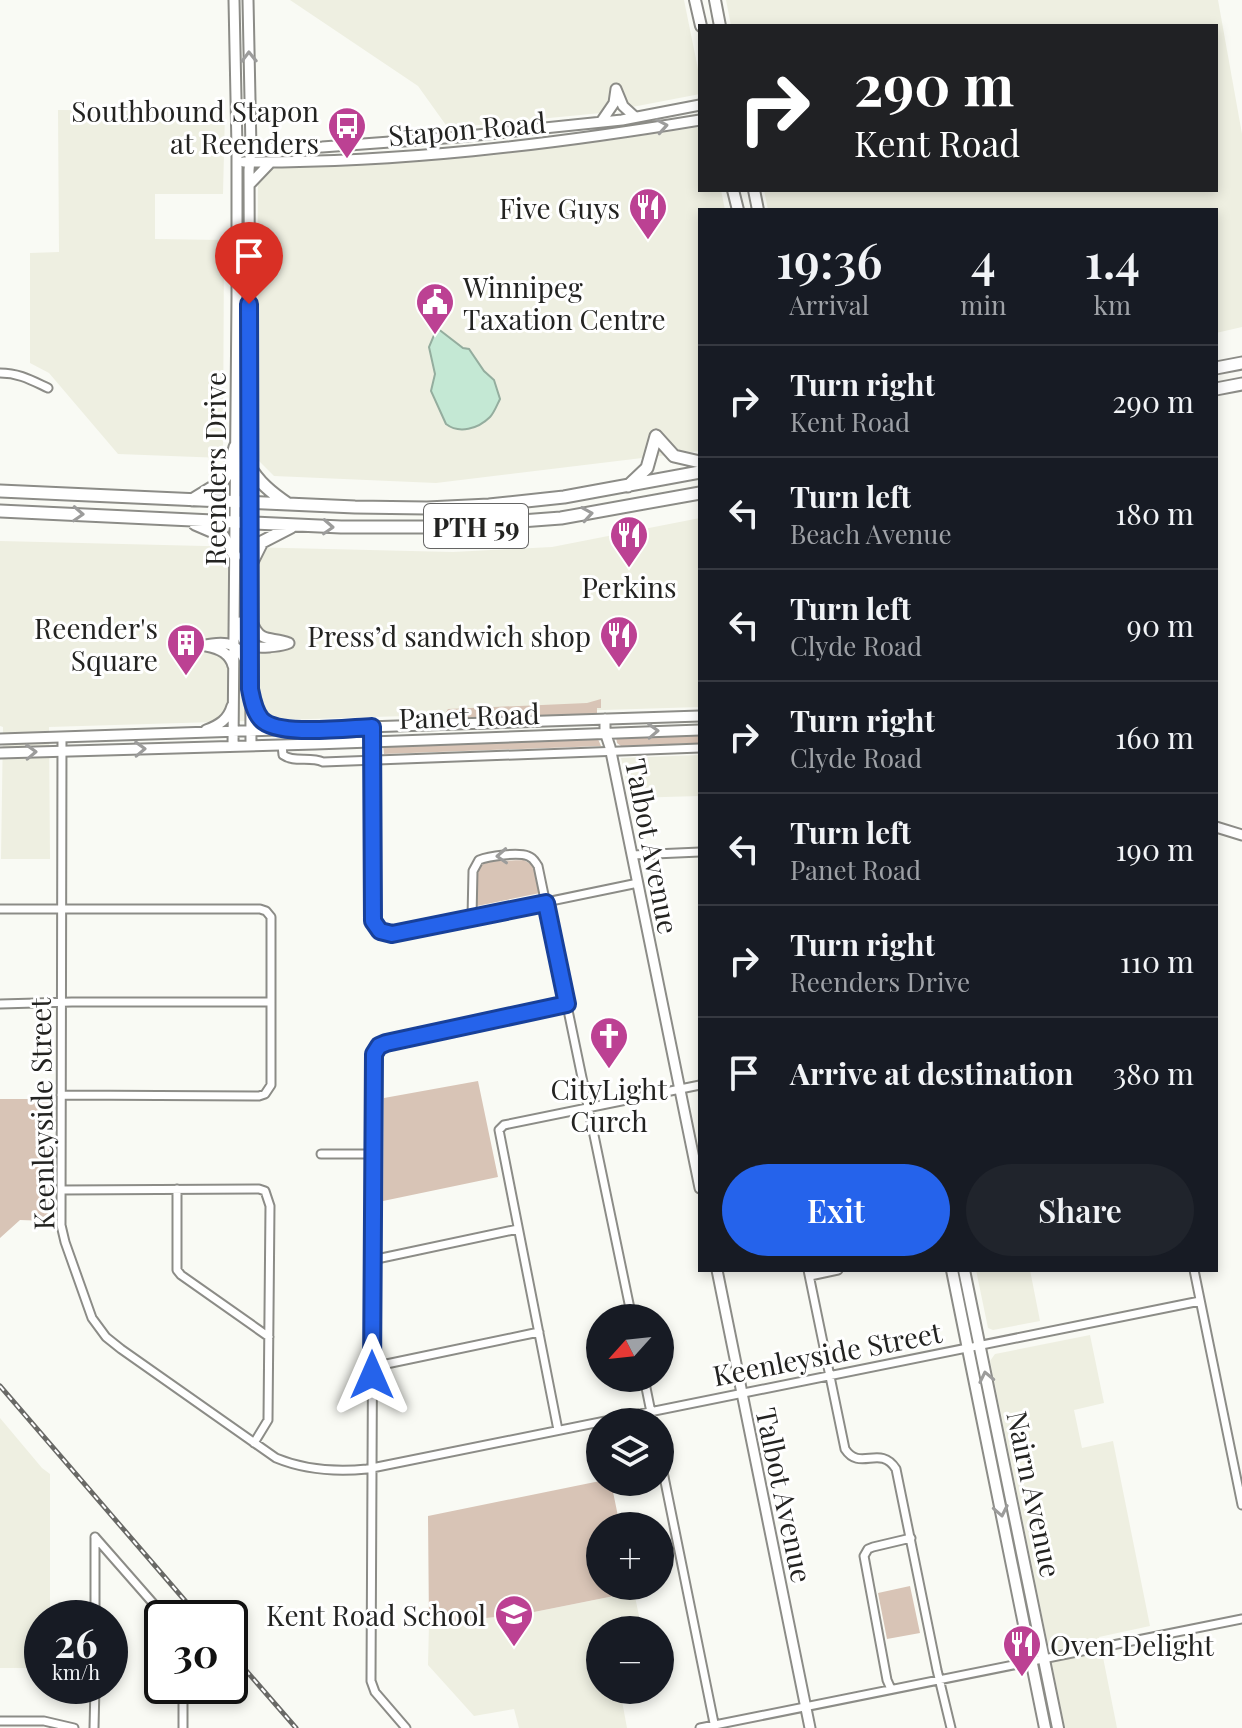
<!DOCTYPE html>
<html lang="en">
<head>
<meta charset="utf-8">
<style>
	:root { --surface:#171b24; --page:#20242c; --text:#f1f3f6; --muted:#9ea1a6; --line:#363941; --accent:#2563eb }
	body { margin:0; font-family:"Playfair Display",serif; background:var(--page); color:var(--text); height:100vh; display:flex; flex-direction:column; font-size:30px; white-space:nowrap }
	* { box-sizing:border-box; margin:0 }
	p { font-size:26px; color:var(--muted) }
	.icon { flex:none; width:44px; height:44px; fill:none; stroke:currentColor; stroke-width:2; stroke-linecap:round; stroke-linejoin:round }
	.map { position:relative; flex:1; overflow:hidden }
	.side { position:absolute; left:698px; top:208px; width:520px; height:1064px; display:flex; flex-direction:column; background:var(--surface); border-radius:0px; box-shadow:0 4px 12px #0003 }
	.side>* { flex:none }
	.top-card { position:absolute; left:698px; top:24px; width:520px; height:168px; border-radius:0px; box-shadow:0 4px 12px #0003; background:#202124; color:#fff; overflow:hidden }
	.needle { width:52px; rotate:243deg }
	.controls { position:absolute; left:586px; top:1304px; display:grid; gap:16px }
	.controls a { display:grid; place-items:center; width:88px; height:88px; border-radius:50%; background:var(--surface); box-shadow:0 4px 12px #0003; font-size:40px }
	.speed { position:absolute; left:24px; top:1600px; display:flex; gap:16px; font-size:40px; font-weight:700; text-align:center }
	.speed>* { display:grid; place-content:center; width:104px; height:104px; border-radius:50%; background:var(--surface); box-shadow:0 4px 12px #0003; line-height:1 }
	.speed small { font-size:20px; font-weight:400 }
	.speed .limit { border:4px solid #111; border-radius:12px; background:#fff; color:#111 }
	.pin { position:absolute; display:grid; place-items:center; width:68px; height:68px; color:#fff; margin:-82px -34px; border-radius:50% 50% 50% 0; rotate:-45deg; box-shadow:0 0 8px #0007 }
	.pin .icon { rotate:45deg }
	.me { position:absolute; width:88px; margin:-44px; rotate:0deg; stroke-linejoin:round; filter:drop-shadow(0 0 6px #0008) }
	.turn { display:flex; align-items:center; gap:28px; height:168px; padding:0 24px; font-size:36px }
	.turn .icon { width:104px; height:104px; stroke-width:2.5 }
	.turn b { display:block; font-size:56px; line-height:68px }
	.eta { display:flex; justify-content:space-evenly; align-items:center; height:136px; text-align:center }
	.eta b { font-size:48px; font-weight:600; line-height:56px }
	.primary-button { display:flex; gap:16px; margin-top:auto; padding:16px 24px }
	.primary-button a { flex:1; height:92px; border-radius:48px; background:var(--accent); color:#fff; font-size:32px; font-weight:600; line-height:92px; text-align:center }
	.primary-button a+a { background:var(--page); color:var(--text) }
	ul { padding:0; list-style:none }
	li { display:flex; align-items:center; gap:24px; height:112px; padding:0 24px; border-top:2px solid var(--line) }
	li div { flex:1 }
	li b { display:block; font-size:30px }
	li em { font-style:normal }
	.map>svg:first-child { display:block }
	.built { fill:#eeefe1 }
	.green { fill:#d8c4b6 }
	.water { fill:#c4e8d4; stroke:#94ad9e; stroke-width:2 }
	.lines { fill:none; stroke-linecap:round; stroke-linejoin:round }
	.minor-casing { stroke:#8c8c87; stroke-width:11 }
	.tertiary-casing { stroke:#8c8c87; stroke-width:13 }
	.secondary-casing { stroke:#8c8c87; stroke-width:14 }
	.primary-casing { stroke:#8c8c87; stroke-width:15 }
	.minor { stroke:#fff; stroke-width:7 }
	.tertiary { stroke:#fff; stroke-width:9 }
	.secondary { stroke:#fff; stroke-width:10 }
	.primary { stroke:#fff; stroke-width:11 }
	.rail-casing { stroke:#696966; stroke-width:5 }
	.rail { stroke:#fff; stroke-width:2; stroke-dasharray:6; stroke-linecap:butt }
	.oneway { stroke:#9c9c9b }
	.route-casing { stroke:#184099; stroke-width:20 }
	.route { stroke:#2563eb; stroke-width:14 }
	.labels { text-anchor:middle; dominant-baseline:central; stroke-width:6; stroke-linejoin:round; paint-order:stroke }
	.shield { fill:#fff; stroke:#656564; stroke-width:2 }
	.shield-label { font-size:26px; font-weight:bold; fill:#232321 }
	.poi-label { font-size:28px; fill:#232321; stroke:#fff; text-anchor:end }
	.street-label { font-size:28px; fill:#232321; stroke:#fff }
</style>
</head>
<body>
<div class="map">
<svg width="1242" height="1728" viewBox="0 0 1242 1728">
	<rect width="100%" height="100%" fill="#f9faf4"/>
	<path class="built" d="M290 0H684L700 79V94L601 113 448 128 418 86Z
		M726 0H1218L1242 134V327L1216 333V210H768L764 190H1216V26H731Z
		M58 110 225 111 223 194H155V239L224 240 223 458 118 454 49 373 30 363V253L59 252Z
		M700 127V190H721L725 210H700V451L436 483 274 476 257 459 258 177 269 164 365 163 509 152 606 141Z
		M700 518V707L49 727 50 859H1L3 727 0 726V541L453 552 552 547Z
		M700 755V796L630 798 621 758Z
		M976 1270H1030L1040 1321 993 1330 988 1328Z
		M1090 1335 1104 1403 1074 1410 1082 1448 1113 1441 1150 1626 1099 1637 1117 1728H1065L990 1361 995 1354Z
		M0 1418 42 1468 50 1474V1618H42V1668H0Z
		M634 1592 642 1630H600V1690H620L627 1728H519L514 1709 474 1716 428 1665 429 1624 524 1614Z"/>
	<path class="green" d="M601 699V708H597V713L594 714 450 718 446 712 448 709 587 703Z
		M700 733V743L621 746 617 743 616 737Z
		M595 737 598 739 601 746 384 754 383 744Z
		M524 860 535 867 540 893 477 906C477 856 475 862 524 860Z
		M478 1081 498 1177 383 1201 384 1098Z
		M0 1099H49V1221L20 1220 0 1238Z
		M600 1481 611 1482 620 1526H600V1586H632L634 1592 524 1614 429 1624 428 1516Z
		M910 1586 920 1633 887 1639 878 1593Z"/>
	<path class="water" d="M437 328 463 348 469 349 484 371 494 380 500 399C497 405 494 413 490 417 478 429 459 434 446 424L431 391 435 374 429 347Z"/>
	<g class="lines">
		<g class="minor-casing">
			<path id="minor" d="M0 373C19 373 31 380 48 388
				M372 727 373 921 380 931 392 934 638 883
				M62 737 61 1225 65 1242 92 1318 106 1337 121 1349 276 1458C305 1470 336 1472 367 1469L1200 1301
				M282 745 283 755C294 763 310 756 323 762L700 748
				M632 855 700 852
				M0 909H260L266 911 271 917V1085L265 1094 259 1096 61 1095
				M472 917 473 871 479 860C489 856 518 852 528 856 534 858 535 862 538 866L632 1318
				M0 1004 72 1002H271
				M321 1154H373
				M177 1189V1270L181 1275 269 1337
				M61 1190 259 1189 265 1191 270 1206 268 1420 254 1443
				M372 1260 518 1229
				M808 1270 845 1449C860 1472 880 1444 896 1469L937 1670 951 1728
				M1194 1270 1242 1505
				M810 1276 838 1270
				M372 1367 539 1332
				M644 1378 653 1422
				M558 1430 499 1130 504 1125 700 1085
				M660 1457 715 1728
				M95 1537 166 1618
				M95 1618V1537
				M226 1686 228 1689
				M891 1689 887 1680 864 1556 868 1549 873 1547 911 1538
				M0 1721H44L74 1728
				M94 1728 95 1686
				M183 1728V1686
				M406 1728 375 1692 371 1681 374 1054 379 1046 386 1043 567 1004
				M700 1728 1242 1619"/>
		</g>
		<g class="tertiary-casing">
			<path id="tertiary" d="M248 0 251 149 249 170 251 745
				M616 89 623 106 635 117
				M601 122 614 103 616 89
				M246 149 322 147 458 137 622 120 700 105
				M244 162C397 163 549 145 700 120
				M249 185 271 162
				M240 622C241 646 247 648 269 647 276 646 282 646 289 643
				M253 624C261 644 273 636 289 643
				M202 646C226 640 242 642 247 669
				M206 646C218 648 230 653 233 666
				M253 703C258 717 264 723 278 727
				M605 719V732L610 747 700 1188
				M206 730C219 725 228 720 232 706
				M0 739 700 716
				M233 746 237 297V148L234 0
				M0 753 315 744 700 730
				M1216 827 1242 835
				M717 1270 810 1728"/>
		</g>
		<g class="secondary-casing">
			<path id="secondary" d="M695 0 701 26
				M715 0 720 26
				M733 190 738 210
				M754 190 758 210
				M952 1270 1045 1728
				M964 1270 1058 1728"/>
		</g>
		<g class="primary-casing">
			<path id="primary" d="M1216 368 1242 363
				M1216 389 1242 384
				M656 436 674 456 700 462
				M249 465C258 482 272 493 288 504
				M628 486 647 468 656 436
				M0 491 355 507 427 508 489 505 564 497 700 472
				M192 500 223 481 229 472 235 447
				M0 511 341 527H441L561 518 700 493
				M195 524 223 536 235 556
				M250 566 262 542 291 527"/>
		</g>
		<use href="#minor" class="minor"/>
		<use href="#tertiary" class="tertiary"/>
		<use href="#secondary" class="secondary"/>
		<use href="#primary" class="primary"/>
		<g class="rail-casing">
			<path id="rail" d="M0 1386 200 1618
				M230 1652 296 1728"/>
		</g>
		<use href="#rail" class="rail"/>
	</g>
	<defs><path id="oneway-chevron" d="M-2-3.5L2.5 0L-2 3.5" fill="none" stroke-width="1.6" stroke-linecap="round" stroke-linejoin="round" transform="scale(2)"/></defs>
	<g class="oneway">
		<use href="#oneway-chevron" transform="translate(249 57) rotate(-91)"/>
		<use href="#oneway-chevron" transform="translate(662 126) rotate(-10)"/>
		<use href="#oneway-chevron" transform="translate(78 514) rotate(3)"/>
		<use href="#oneway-chevron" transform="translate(587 514) rotate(-9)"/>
		<use href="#oneway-chevron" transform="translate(328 527) rotate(3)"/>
		<use href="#oneway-chevron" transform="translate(653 731) rotate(-2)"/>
		<use href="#oneway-chevron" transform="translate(140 749) rotate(-2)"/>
		<use href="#oneway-chevron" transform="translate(31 752) rotate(-2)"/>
		<use href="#oneway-chevron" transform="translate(502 856) rotate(177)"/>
		<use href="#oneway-chevron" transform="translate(986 1377) rotate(-102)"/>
		<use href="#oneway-chevron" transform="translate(1001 1511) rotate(79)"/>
	</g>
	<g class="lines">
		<g class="route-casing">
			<path id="route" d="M249 304 250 689C252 699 254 711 261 719 277 737 347 728 372 727L373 921 380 931 392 934 546 903 567 1004 386 1043 379 1046 374 1054 372 1375"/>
		</g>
		<use href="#route" class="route"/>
	</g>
	<defs>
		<g id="bus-pin" transform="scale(2)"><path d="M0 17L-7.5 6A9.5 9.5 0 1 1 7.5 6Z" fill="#bc4193" stroke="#fff"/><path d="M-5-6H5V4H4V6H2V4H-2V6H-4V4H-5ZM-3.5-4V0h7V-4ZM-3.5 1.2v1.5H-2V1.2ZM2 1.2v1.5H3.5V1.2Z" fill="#fff"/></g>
		<g id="restaurant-pin" transform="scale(2)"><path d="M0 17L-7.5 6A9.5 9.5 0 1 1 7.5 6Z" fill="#bc4193" stroke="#fff"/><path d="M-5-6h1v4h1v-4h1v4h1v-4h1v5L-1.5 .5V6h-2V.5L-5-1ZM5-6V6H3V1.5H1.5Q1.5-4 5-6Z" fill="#fff"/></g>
		<g id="civic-pin" transform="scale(2)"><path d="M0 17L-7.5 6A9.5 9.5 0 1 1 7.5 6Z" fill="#bc4193" stroke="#fff"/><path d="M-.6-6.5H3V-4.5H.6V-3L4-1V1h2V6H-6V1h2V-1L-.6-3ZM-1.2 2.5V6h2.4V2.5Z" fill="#fff"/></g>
		<g id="building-pin" transform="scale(2)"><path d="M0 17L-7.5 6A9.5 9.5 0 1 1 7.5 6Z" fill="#bc4193" stroke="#fff"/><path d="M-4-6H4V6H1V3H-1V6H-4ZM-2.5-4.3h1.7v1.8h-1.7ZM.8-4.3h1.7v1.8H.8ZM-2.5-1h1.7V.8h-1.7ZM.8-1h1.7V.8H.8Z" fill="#fff"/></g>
		<g id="church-pin" transform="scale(2)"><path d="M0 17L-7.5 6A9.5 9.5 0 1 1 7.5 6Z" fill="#bc4193" stroke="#fff"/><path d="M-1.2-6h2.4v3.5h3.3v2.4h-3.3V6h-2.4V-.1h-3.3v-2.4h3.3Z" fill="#fff"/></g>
		<g id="school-pin" transform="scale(2)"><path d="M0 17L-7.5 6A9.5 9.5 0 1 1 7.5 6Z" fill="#bc4193" stroke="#fff"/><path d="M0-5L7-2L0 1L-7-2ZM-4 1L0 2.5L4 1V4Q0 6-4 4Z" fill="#fff"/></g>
	</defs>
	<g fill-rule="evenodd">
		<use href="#bus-pin" x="347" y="126"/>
		<use href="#restaurant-pin" x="648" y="207"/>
		<use href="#civic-pin" x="435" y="302"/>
		<use href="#restaurant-pin" x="629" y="535"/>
		<use href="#restaurant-pin" x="619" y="635"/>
		<use href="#building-pin" x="186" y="643"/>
		<use href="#church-pin" x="609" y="1036"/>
		<use href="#school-pin" x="514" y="1614"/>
		<use href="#restaurant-pin" x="1022" y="1644"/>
	</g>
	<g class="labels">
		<rect class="shield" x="424" y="504" width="104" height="44" rx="6"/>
		<g class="shield-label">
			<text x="476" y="526">PTH 59</text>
		</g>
		<g class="poi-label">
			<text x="319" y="110">Southbound Stapon<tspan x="319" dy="32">at Reenders</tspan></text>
			<text x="620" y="207">Five Guys</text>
			<text x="463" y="286" text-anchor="start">Winnipeg<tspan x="463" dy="32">Taxation Centre</tspan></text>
			<text x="629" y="586" text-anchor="middle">Perkins</text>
			<text x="158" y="627">Reender's<tspan x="158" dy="32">Square</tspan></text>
			<text x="591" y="635">Press’d sandwich shop</text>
			<text x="609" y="1088" text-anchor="middle">CityLight<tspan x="609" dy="32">Curch</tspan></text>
			<text x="486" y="1614">Kent Road School</text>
			<text x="1050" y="1644" text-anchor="start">Oven Delight</text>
		</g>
		<g class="street-label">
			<text transform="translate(467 128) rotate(-5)">Stapon Road</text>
			<text transform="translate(214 469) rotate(-90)">Reenders Drive</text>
			<text transform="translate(469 715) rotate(-2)">Panet Road</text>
			<text transform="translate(653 846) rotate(79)">Talbot Avenue</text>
			<text transform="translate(41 1114) rotate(-91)">Keenleyside Street</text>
			<text transform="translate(827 1353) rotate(-11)">Keenleyside Street</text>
			<text transform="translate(1035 1494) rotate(78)">Nairn Avenue</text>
			<text transform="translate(785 1495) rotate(78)">Talbot Avenue</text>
		</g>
	</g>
</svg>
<div class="controls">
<a><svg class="needle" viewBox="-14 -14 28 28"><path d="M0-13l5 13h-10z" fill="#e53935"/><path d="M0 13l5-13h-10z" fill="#9ea1a6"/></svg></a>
<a><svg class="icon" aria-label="layers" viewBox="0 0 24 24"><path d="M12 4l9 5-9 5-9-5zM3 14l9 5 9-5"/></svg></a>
<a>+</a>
<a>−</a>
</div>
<div class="speed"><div>26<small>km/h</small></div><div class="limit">30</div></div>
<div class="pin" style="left:249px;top:304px;background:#d93025"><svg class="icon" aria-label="arrive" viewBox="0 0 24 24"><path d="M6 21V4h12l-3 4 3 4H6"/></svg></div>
<svg class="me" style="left:372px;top:1375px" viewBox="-20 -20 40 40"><path d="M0-17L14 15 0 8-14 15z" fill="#2563eb" stroke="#fff" stroke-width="4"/></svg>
<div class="top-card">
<div class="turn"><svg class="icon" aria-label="right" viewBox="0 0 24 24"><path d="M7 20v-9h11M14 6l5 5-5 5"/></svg><div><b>290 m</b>Kent Road</div></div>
</div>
<section class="side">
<div class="eta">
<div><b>19:36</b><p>Arrival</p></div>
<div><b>4</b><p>min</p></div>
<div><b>1.4</b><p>km</p></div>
</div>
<ul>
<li><svg class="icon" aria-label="right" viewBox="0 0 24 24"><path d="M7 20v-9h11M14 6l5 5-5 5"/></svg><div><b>Turn right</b><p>Kent Road</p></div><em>290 m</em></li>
<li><svg class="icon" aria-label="left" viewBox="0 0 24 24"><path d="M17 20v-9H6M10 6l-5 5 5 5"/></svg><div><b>Turn left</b><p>Beach Avenue</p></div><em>180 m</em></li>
<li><svg class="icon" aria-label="left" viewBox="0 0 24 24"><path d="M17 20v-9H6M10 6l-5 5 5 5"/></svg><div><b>Turn left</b><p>Clyde Road</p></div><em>90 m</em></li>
<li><svg class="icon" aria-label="right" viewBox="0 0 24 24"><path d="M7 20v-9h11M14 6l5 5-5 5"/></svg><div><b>Turn right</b><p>Clyde Road</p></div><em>160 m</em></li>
<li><svg class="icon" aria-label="left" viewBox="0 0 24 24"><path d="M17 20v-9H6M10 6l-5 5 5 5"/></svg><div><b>Turn left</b><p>Panet Road</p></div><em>190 m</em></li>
<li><svg class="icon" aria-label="right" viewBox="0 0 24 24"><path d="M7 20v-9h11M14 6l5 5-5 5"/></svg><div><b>Turn right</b><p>Reenders Drive</p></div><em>110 m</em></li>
<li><svg class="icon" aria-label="arrive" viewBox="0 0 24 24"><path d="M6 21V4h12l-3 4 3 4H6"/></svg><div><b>Arrive at destination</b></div><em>380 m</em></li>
</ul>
<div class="primary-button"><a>Exit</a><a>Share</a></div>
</section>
</div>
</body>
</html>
